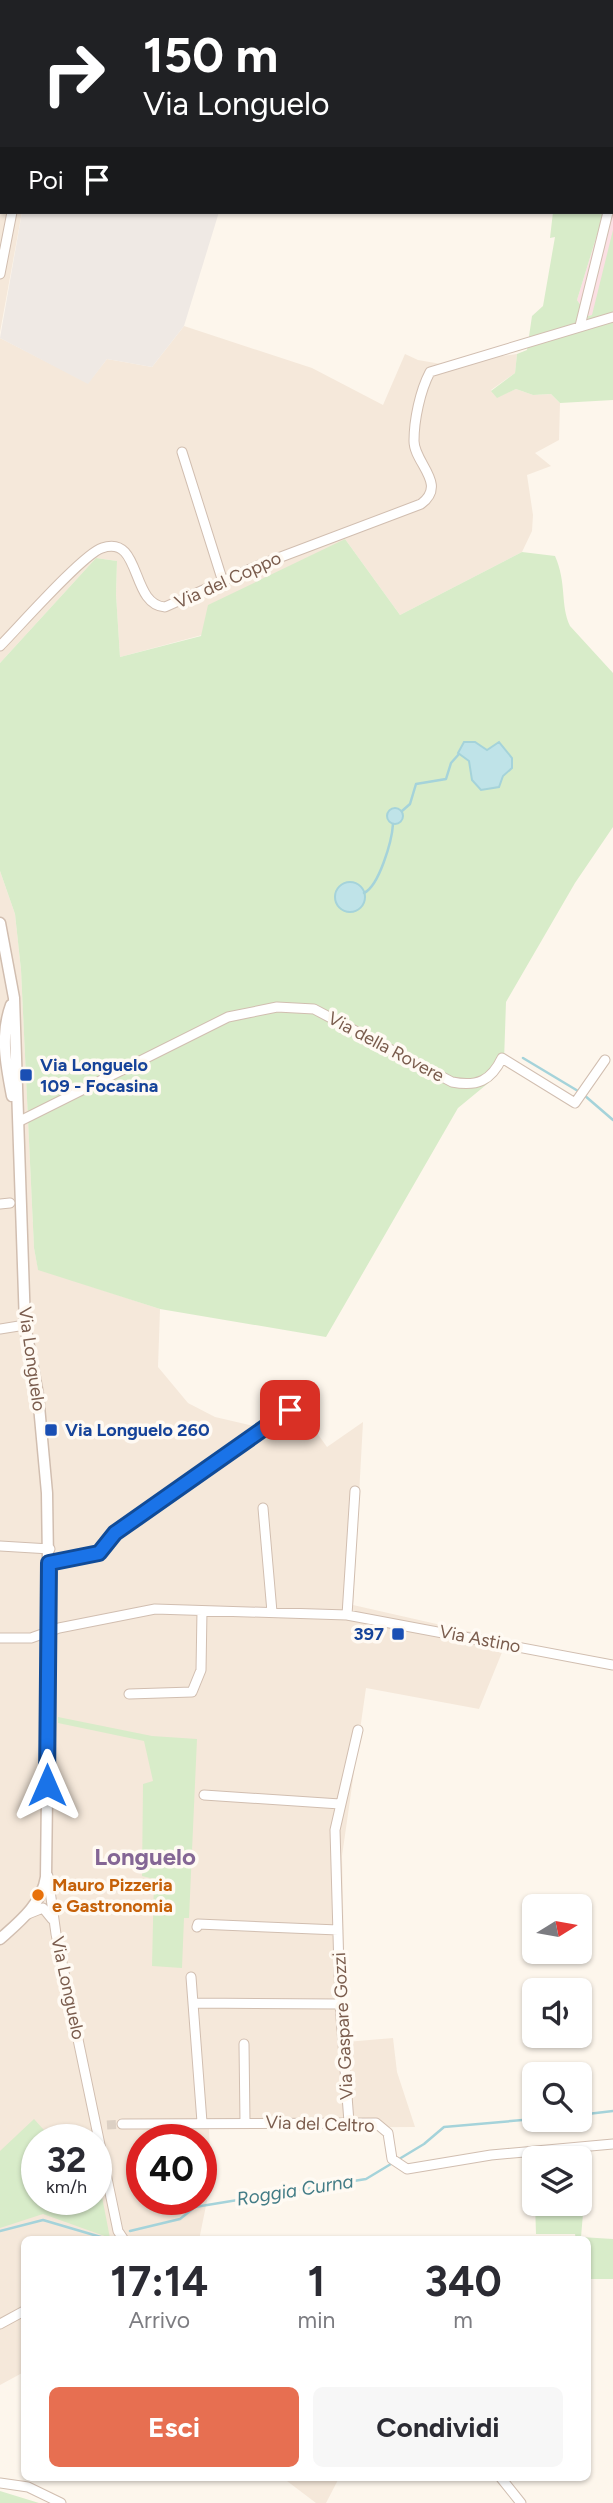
<!DOCTYPE html>
<html lang="it">
<head>
<meta charset="utf-8">
<style>
	:root { --surface:#fff; --page:#f7f7f7; --text:#2b2b33; --muted:#7c7c81; --accent:#e76f51 }
	body { margin:0; font-family:Figtree,sans-serif; background:var(--page); color:var(--text); height:100vh; display:flex; flex-direction:column; font-size:26px; white-space:nowrap }
	* { box-sizing:border-box; margin:0 }
	p { font-size:23px; color:var(--muted) }
	.icon { flex:none; width:38px; height:38px; fill:none; stroke:currentColor; stroke-width:2; stroke-linecap:round; stroke-linejoin:round }
	.map { position:relative; flex:1; overflow:hidden }
	.panel { position:absolute; left:21px; top:2236px; width:570px; height:245px; display:flex; flex-direction:column; background:var(--surface); border-radius:10px; box-shadow:0 2px 5px #0004 }
	.panel>* { flex:none }
	.hud { position:absolute; left:0px; top:0px; width:614px; height:214px; box-shadow:0 2px 5px #0004; background:#202124; color:#fff; overflow:hidden }
	.needle { width:46px; rotate:79deg }
	.buttons { position:absolute; left:522px; top:1894px; display:grid; gap:14px }
	.buttons a { display:grid; place-items:center; width:70px; height:70px; border-radius:10px; background:var(--surface); box-shadow:0 2px 5px #0004; font-size:35px }
	.speed { position:absolute; left:21px; top:2124px; display:flex; gap:14px; font-size:35px; font-weight:700; text-align:center }
	.speed>* { display:grid; place-content:center; width:91px; height:91px; border-radius:50%; background:var(--surface); box-shadow:0 2px 5px #0004; line-height:1 }
	.speed small { font-size:18px; font-weight:400 }
	.speed .limit { border:10px solid #d22; background:#fff; color:#111 }
	.pin { position:absolute; display:grid; place-items:center; width:60px; height:60px; color:#fff; margin:-30px; border-radius:14px; box-shadow:0 4px 10px #0006 }
	.me { position:absolute; width:77px; margin:-38px; rotate:0deg; stroke-linejoin:round; filter:drop-shadow(0 0 5px #0008) }
	.turn { display:flex; align-items:center; gap:24px; height:147px; padding:0 28px; font-size:32px }
	.turn .icon { width:91px; height:91px; stroke-width:2.5 }
	.turn b { display:block; font-size:49px; line-height:60px }
	.then { display:flex; align-items:center; height:66px; padding:0 28px; background:#0003; gap:14px; font-size:26px }
	.eta { display:flex; justify-content:space-evenly; align-items:center; height:119px; text-align:center }
	.eta b { font-size:42px; font-weight:700; line-height:49px }
	.cta { display:flex; gap:14px; margin-top:auto; padding:14px 28px }
	.cta a { flex:1; height:80px; border-radius:10px; background:var(--accent); color:#fff; font-size:28px; font-weight:700; line-height:80px; text-align:center }
	.cta a+a { background:var(--page); color:var(--text) }
	.map>svg:first-child { display:block }
	.residential { fill:#f5e8da; fill-rule:evenodd }
	.industrial { fill:#efe9e4 }
	.medical { fill:#fbdfe3 }
	.green { fill:#d8ecc9 }
	.water { fill:#bfe3e8; stroke:#a5d3da; stroke-width:2 }
	.lines { fill:none; stroke-linecap:round; stroke-linejoin:round }
	.stream { stroke:#a5d3da; stroke-width:2.5 }
	.minor-tunnel { stroke:#dcd0c4; stroke-width:9; stroke-dasharray:9 4.5; stroke-linecap:butt }
	.minor-casing { stroke:#d1beb0; stroke-width:11 }
	.tertiary-casing { stroke:#d1beb0; stroke-width:13 }
	.minor { stroke:#fff; stroke-width:9 }
	.tertiary { stroke:#fff; stroke-width:10 }
	.route-casing { stroke:#114b97; stroke-width:18 }
	.route { stroke:#1a73e8; stroke-width:12 }
	.transit-dot { fill:#1a4fb4; stroke:#fffaf3; stroke-width:2.5 }
	.food-dot { fill:#e8710a; stroke:#fffaf3; stroke-width:2.5 }
	.labels { text-anchor:middle; dominant-baseline:central; stroke-width:7; stroke-linejoin:round; paint-order:stroke }
	.street-label { font-size:18px; fill:#7a5c4d; stroke:#fffaf3 }
	.transit-label { font-size:18px; font-weight:bold; fill:#164399; stroke:#fffaf3; text-anchor:start }
	.food-label { font-size:18px; font-weight:bold; fill:#c56008; stroke:#fffaf3; text-anchor:start }
	.water-label { font-size:19px; font-style:italic; fill:#437c86; stroke:#fffaf3 }
	.district-label { font-size:24px; font-weight:bold; fill:#846695; stroke:#fffaf3 }
</style>
</head>
<body>
<div class="map">
<svg width="613" height="2503" viewBox="0 0 613 2503">
	<rect width="100%" height="100%" fill="#fdf6ec"/>
	<path class="residential" d="M0 0H93L2 2V212H22L0 332Z
		M184 326 312 368 383 405 405 354 418 360 441 364 517 354 515 373 491 390 497 397 516 389 533 395 551 394 560 403 559 440 535 453 551 466 527 475 533 515 532 531 522 552 400 615 345 539 202 635 120 657 116 594 117 561 96 558 0 663V338L88 383 107 359 152 367Z
		M0 871 15 914 21 970 34 1248 38 1269 160 1309 158 1367 188 1403 215 1417 258 1427 294 1401 327 1447 363 1422 353 1605 507 1640 479 1709 366 1688 342 1856 346 2042 393 2038 397 2072 415 2127 209 2128 211 2181 199 2240H24V2372L0 2385ZM37 2140H96V2200H37ZM142 2140H201V2200H142Z
		M283 2478H339L326 2503H316Z"/>
	<path class="industrial" d="M93 0H273L92 2Z
		M22 212H219L184 326 152 367 107 359 88 384 0 338Z"/>
	<path class="medical" d="M613 97V310L588 316 577 300 604 212H612Z"/>
	<path class="green" d="M553 212H604L577 300 588 316 592 315 613 230V400L560 403 551 394 533 395 516 389 497 398 491 391 515 373 517 354 527 350 532 316 543 306 555 237 550 238Z
		M345 539 400 615 522 552 555 556C567 583 560 605 570 626L613 673V827L575 883 506 1002 504 1061 492 1080 458 1108 326 1337 160 1309 38 1270 34 1248 21 970 15 914 0 871V663L96 558 117 561 116 594 120 657 201 636 208 605Z
		M58 1717 152 1736 197 1739 189 1918H184L182 1968 152 1966 154 1879 142 1876 143 1784 153 1781 144 1741 58 1723Z
		M34 2119 53 2140H37V2200H96V2166L110 2238 43 2214 0 2228V2151Z
		M588 2156 581 2237 613 2239V2279H588V2240H576L575 2234H536L535 2203H579V2158H545Z
		M0 2491 39 2503H0Z"/>
	<path class="water" d="M464 742H475L487 750 499 742 512 758V768L503 776 499 787 481 790 472 780 469 761 458 753Z
		M387 816a8 8 0 1 1 16 0a8 8 0 1 1-16 0Z
		M335 897a15 15 0 1 1 30 0a15 15 0 1 1-30 0Z"/>
	<g class="lines">
		<path class="stream" d="M402 811 410 804 416 784 446 779 451 763 459 754
			M364 893C379 886 392 841 393 824
			M523 1058 578 1091
			M584 1095 613 1120
			M579 2115 613 2111
			M0 2231 43 2220 111 2240
			M130 2231 180 2219 195 2207 366 2179 424 2144 444 2127 534 2119"/>
		<path class="minor-tunnel" d="M107 2125 122 2124"/>
		<g class="minor-casing">
			<path id="minor" d="M85 2 86 0
				M612 192 613 190
				M0 274 12 212
				M580 326 608 212
				M182 452 223 582
				M0 646C18 628 83 554 102 548 142 534 130 605 165 607L257 566 421 504C448 484 414 463 414 441 414 420 420 391 430 372L613 317
				M20 1121 228 1017 277 1007 314 1009 452 1082C477 1087 491 1081 502 1058L575 1103 605 1060
				M0 1204 10 1203
				M0 1329 25 1325
				M263 1508 272 1612
				M0 1546 50 1549
				M49 1563 99 1553 115 1533 290 1410
				M347 1615 355 1491
				M0 1638H31L59 1628 155 1609 347 1615 613 1665
				M129 1694 192 1692 201 1670 202 1611
				M204 1795 340 1804
				M48 1876 56 1934 118 2231 124 2240
				M28 1914 43 1908 52 1919
				M197 1927 198 1924 338 1930
				M191 1977 202 2122
				M193 2003 340 2004
				M244 2044 245 2122
				M349 2122 340 2004 335 1830 358 1730
				M122 2124 376 2123 388 2133 392 2159 407 2169 491 2155 613 2144
				M0 2324 24 2311
				M501 2478 521 2503
				M0 2483 28 2487 61 2503"/>
		</g>
		<g class="tertiary-casing">
			<path id="tertiary" d="M0 923 14 998 25 1325 38 1395 47 1493 49 1631 46 1877C42 1904 19 1922 0 1939
				M11 1005C0 1035 6 1065 12 1096"/>
		</g>
		<use href="#minor" class="minor"/>
		<use href="#tertiary" class="tertiary"/>
	</g>
	<g class="lines">
		<g class="route-casing">
			<path id="route" d="M47 1785 49 1563 99 1553 115 1533 290 1410"/>
		</g>
		<use href="#route" class="route"/>
	</g>
	<g class="transit-dot">
		<rect x="19" y="1068" width="14" height="14" rx="3.5"/>
		<rect x="44" y="1423" width="14" height="14" rx="3.5"/>
		<rect x="391" y="1627" width="14" height="14" rx="3.5"/>
	</g>
	<circle class="food-dot" cx="38" cy="1895" r="7"/>
	<g class="labels">
		<g class="street-label">
			<text transform="translate(228 580) rotate(-24)">Via del Coppo</text>
			<text transform="translate(386 1047) rotate(28)">Via della Rovere</text>
			<text transform="translate(32 1359) rotate(82)">Via Longuelo</text>
			<text transform="translate(480 1639) rotate(11)">Via Astino</text>
			<text transform="translate(68 1988) rotate(78)">Via Longuelo</text>
			<text transform="translate(343 2026) rotate(-93)">Via Gaspare Gozzi</text>
			<text transform="translate(320 2124) rotate(2)">Via del Celtro</text>
		</g>
		<g class="transit-label">
			<text x="40" y="1065">Via Longuelo<tspan x="40" dy="21">109 - Focasina</tspan></text>
			<text x="65" y="1430">Via Longuelo 260</text>
			<text x="384" y="1634" text-anchor="end">397</text>
		</g>
		<g class="food-label">
			<text x="52" y="1885">Mauro Pizzeria<tspan x="52" dy="21">e Gastronomia</tspan></text>
		</g>
		<g class="water-label">
			<text transform="translate(295 2190) rotate(-9)">Roggia Curna</text>
		</g>
		<g class="district-label">
			<text x="145" y="1856">Longuelo</text>
		</g>
	</g>
</svg>
<div class="buttons">
<a><svg class="needle" viewBox="-14 -14 28 28"><path d="M0-13l5 13h-10z" fill="#e53935"/><path d="M0 13l5-13h-10z" fill="#7c7c81"/></svg></a>
<a><svg class="icon" aria-label="sound" viewBox="0 0 24 24"><path d="M4 9h4l5-4v14l-5-4H4zM17 9q2 3 0 6"/></svg></a>
<a><svg class="icon" aria-label="search" viewBox="0 0 24 24"><circle cx="10" cy="10" r="6"/><path d="M15 15l6 6"/></svg></a>
<a><svg class="icon" aria-label="layers" viewBox="0 0 24 24"><path d="M12 4l9 5-9 5-9-5zM3 14l9 5 9-5"/></svg></a>
</div>
<div class="speed"><div>32<small>km/h</small></div><div class="limit">40</div></div>
<div class="pin" style="left:290px;top:1410px;background:#d93025"><svg class="icon" aria-label="arrive" viewBox="0 0 24 24"><path d="M6 21V4h12l-3 4 3 4H6"/></svg></div>
<svg class="me" style="left:47px;top:1785px" viewBox="-20 -20 40 40"><path d="M0-17L14 15 0 8-14 15z" fill="#1a73e8" stroke="#fff" stroke-width="4"/></svg>
<div class="hud">
<div class="turn"><svg class="icon" aria-label="right" viewBox="0 0 24 24"><path d="M7 20v-9h11M14 6l5 5-5 5"/></svg><div><b>150 m</b>Via Longuelo</div></div>
<div class="then">Poi<svg class="icon" aria-label="arrive" viewBox="0 0 24 24"><path d="M6 21V4h12l-3 4 3 4H6"/></svg></div>
</div>
<section class="panel">
<div class="eta">
<div><b>17:14</b><p>Arrivo</p></div>
<div><b>1</b><p>min</p></div>
<div><b>340</b><p>m</p></div>
</div>
<div class="cta"><a>Esci</a><a>Condividi</a></div>
</section>
</div>
</body>
</html>
